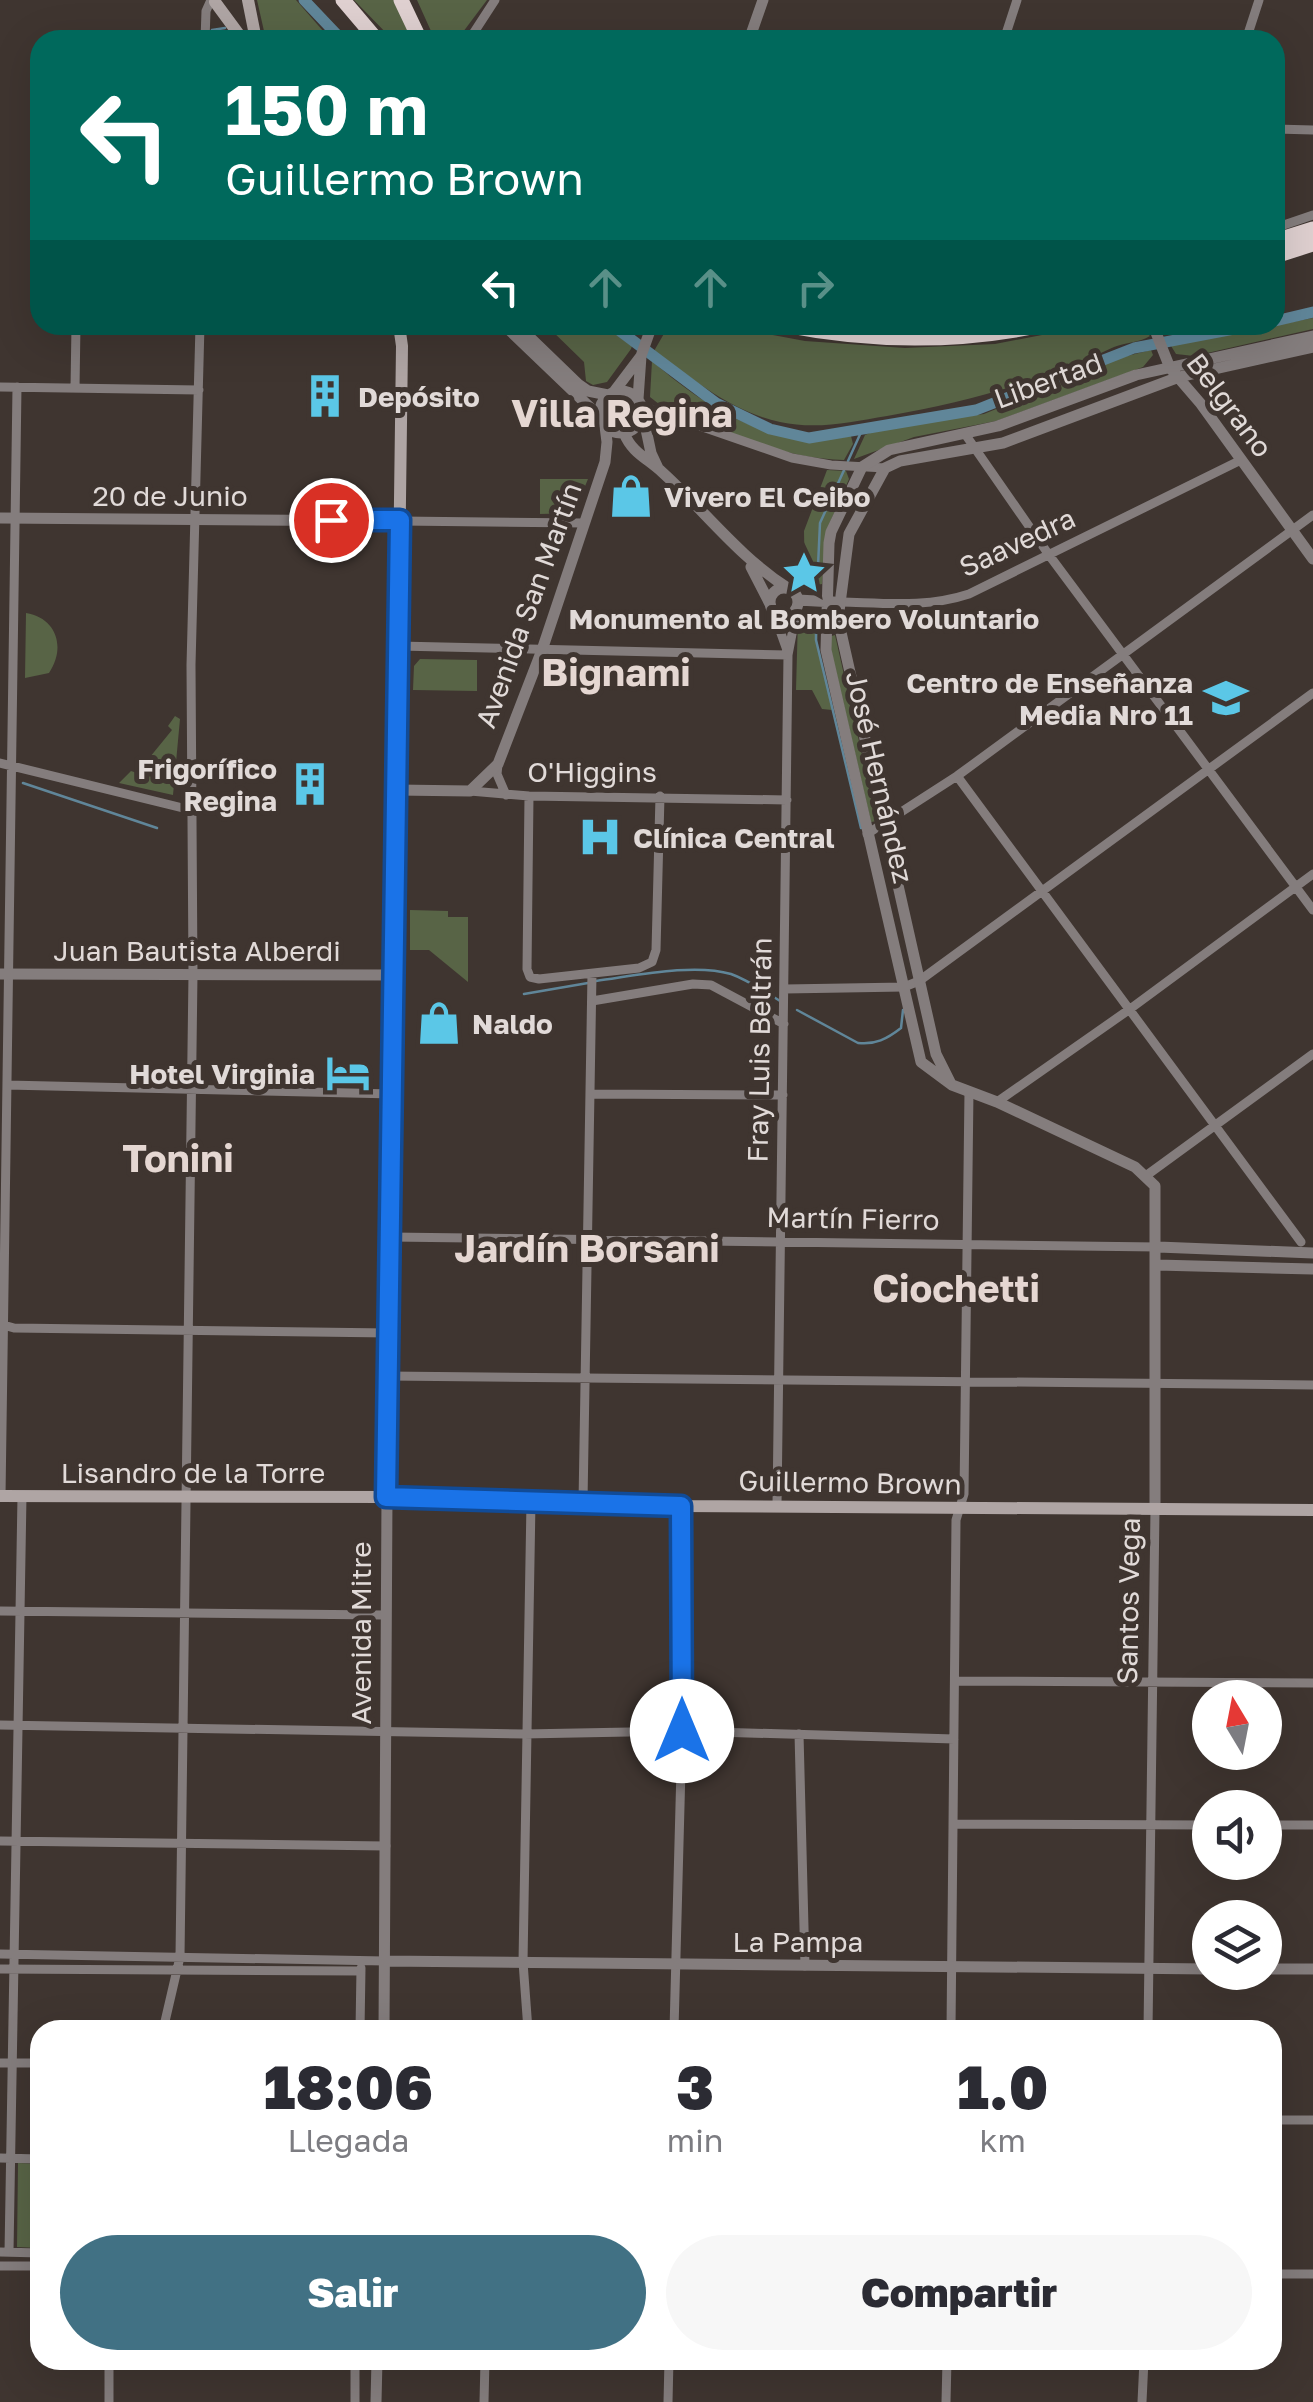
<!DOCTYPE html>
<html lang="es">
<head>
<meta charset="utf-8">
<style>
	:root { --surface:#fff; --page:#f7f7f7; --text:#2b2b33; --muted:#7c7c81; --accent:#417184 }
	body { margin:0; font-family:"Golos Text",sans-serif; background:var(--page); color:var(--text); height:100vh; display:flex; flex-direction:column; font-size:38px; white-space:nowrap }
	* { box-sizing:border-box; margin:0 }
	p { font-size:32px; color:var(--muted) }
	.icon { flex:none; width:55px; height:55px; fill:none; stroke:currentColor; stroke-width:2; stroke-linecap:round; stroke-linejoin:round }
	.map { position:relative; flex:1; overflow:hidden }
	.sheet { position:absolute; left:30px; top:2020px; width:1252px; height:350px; display:flex; flex-direction:column; background:var(--surface); border-radius:30px; box-shadow:0 10px 40px #0002 }
	.sheet>* { flex:none }
	.banner { position:absolute; left:30px; top:30px; width:1255px; height:305px; border-radius:30px; box-shadow:0 10px 40px #0002; background:#00695c; color:#fff; overflow:hidden }
	.needle { width:65px; rotate:350deg }
	.tools { position:absolute; left:1192px; top:1680px; display:grid; gap:20px }
	.tools a { display:grid; place-items:center; width:90px; height:90px; border-radius:50%; background:var(--surface); box-shadow:0 10px 40px #0002; font-size:50px }
	.pin { position:absolute; display:grid; place-items:center; width:85px; height:85px; color:#fff; margin:-42px; border:5px solid #fff; border-radius:50%; box-shadow:0 2px 10px #0007 }
	.me { position:absolute; width:110px; margin:-55px; rotate:0deg; stroke-linejoin:round; filter:drop-shadow(0 0 8px #0008) }
	.turn { display:flex; align-items:center; gap:35px; height:210px; padding:0 30px; font-size:45px }
	.turn .icon { width:130px; height:130px; stroke-width:2.5 }
	.turn b { display:block; font-size:70px; line-height:85px }
	.lanes { display:flex; align-items:center; height:95px; padding:0 30px; background:#0003; justify-content:center; gap:50px; direction:ltr }
	.lanes .off { opacity:.35 }
	.eta { display:flex; justify-content:space-evenly; align-items:center; height:170px; text-align:center }
	.eta b { font-size:60px; font-weight:800; line-height:70px }
	.primary-button { display:flex; gap:20px; margin-top:auto; padding:20px 30px }
	.primary-button a { flex:1; height:115px; border-radius:60px; background:var(--accent); color:#fff; font-size:40px; font-weight:800; line-height:115px; text-align:center }
	.primary-button a+a { background:var(--page); color:var(--text) }
	.map>svg:first-child { display:block }
	.green { fill:#586446 }
	.lines { fill:none; stroke-linecap:round; stroke-linejoin:round }
	.stream { stroke:#608699; stroke-width:2.5 }
	.canal { stroke:#608699; stroke-width:11 }
	.minor { stroke:#847d7d; stroke-width:9 }
	.tertiary { stroke:#847d7d; stroke-width:11 }
	.secondary { stroke:#afa5a4; stroke-width:12 }
	.trunk { stroke:#dfd0d0; stroke-width:15 }
	.route-casing { stroke:#114b97; stroke-width:25 }
	.route { stroke:#1a73e8; stroke-width:18 }
	.labels { text-anchor:middle; dominant-baseline:central; stroke-width:10; stroke-linejoin:round; paint-order:stroke }
	.street-label { font-size:28px; fill:#e1dad8; stroke:#3f3530 }
	.poi-label { font-size:28px; font-weight:bold; fill:#e1dad8; stroke:#3f3530; text-anchor:start }
	.district-label { font-size:38px; font-weight:bold; fill:#e5d7d2; stroke:#3f3530 }
</style>
</head>
<body>
<div class="map">
<svg width="1313" height="2402" viewBox="0 0 1313 2402">
	<rect width="100%" height="100%" fill="#3f3530"/>
	<path class="green" d="M257 0H296L331 40H266Z
		M354 0H394L414 40H393Z
		M417 0H487L457 40H435Z
		M1313 318V329L1194 356 1176 354 1168 341 1197 340Z
		M546 325H603L632 346 631 349 607 382 593 385 586 381 584 362Z
		M669 325H718L805 341 905 348 995 344 1094 325H1139L1150 336C1139 343 1126 342 1114 347 1037 382 970 402 887 416 851 422 817 430 780 422 732 412 693 379 654 351Z
		M1151 350 1153 355 1143 367 996 421 914 437 854 459 865 435 879 429 984 414 1119 358Z
		M652 361C708 410 774 450 851 436L853 444 844 460C781 459 722 430 664 408L650 397Z
		M827 470 846 471 849 479 827 529 822 584 805 587 804 531Z
		M540 479H588L574 513 540 514Z
		M26 613C57 618 66 648 49 673L25 678Z
		M813 613 818 620 817 642 832 710 822 709 812 690H796L798 618 802 614Z
		M835 635 877 821 871 822 828 637Z
		M420 659 477 660V691L413 690 414 666Z
		M175 716 180 719 173 795 119 783 131 771 137 773 172 730 168 726Z
		M410 910 448 911V917H468V982L429 950H410Z
		M18 2163 40 2164V2248L17 2247Z"/>
	<g class="lines">
		<path class="stream" d="M212 30 225 28
			M848 461 862 430
			M817 588 820 523 845 468
			M816 615V640L861 828
			M23 783 157 828
			M596 981C634 976 693 963 731 974 748 980 765 992 780 1001
			M524 994 588 983
			M797 1010 858 1043C875 1045 887 1039 901 1028L903 1010"/>
		<path class="canal" d="M304 0 342 40
			M1275 321 1313 312
			M612 325 716 403 770 429 809 438 976 410 1134 348 1255 325"/>
		<path class="minor" d="M205 40 206 11 211 0
			M469 40 495 0
			M1004 40 1017 0
			M1246 40 1259 0
			M1275 129 1313 130
			M1275 228 1313 215
			M0 387 199 390
			M75 388 76 325
			M642 406 792 458 831 465 885 468
			M965 434 1049 555 1313 910
			M400 521 584 523
			M841 602C884 603 927 608 969 594L1241 460
			M773 611 788 653
			M398 646 788 655
			M0 763 191 810
			M498 764 497 774 506 795
			M957 776 1301 1242
			M470 791 529 796 787 800
			M529 796 527 969 530 977 539 979 639 968 652 962 656 950 660 796
			M867 834 957 776 1313 515
			M785 989 904 987 919 981 1313 693
			M592 1001 693 984 711 985 784 1024
			M7 1085 393 1094
			M590 1094 783 1095
			M997 1102 1130 1009 1313 874
			M1147 1175 1313 1054
			M391 1237 1158 1247
			M0 1324 14 1328 389 1333
			M388 1376 1313 1385
			M1 1496 17 387
			M583 1502 592 974
			M777 1505 788 655 797 608
			M0 1611 384 1615
			M956 1681 1313 1683
			M0 1725 524 1734 682 1731 954 1739
			M799 1734 805 1966
			M953 1824 1210 1825
			M1265 1825H1313
			M0 1841 386 1846
			M0 1954 385 1961
			M0 1969 360 1971
			M163 2030 180 1957 193 974 191 665 200 325
			M360 2030 361 1968
			M528 2030 523 1962 531 1502
			M674 2030 682 1731 681 1506
			M951 2030 956 1520 964 1494 969 1091
			M1148 2030 1155 1509
			M0 2063H40
			M1272 2120H1313
			M0 2158 40 2159
			M0 2252 40 2253
			M9 2252 22 1496
			M0 2266H40
			M1272 2274H1313
			M355 2360V2402
			M109 2402V2360
			M484 2402 485 2360
			M668 2402 669 2360
			M946 2402 947 2360
			M1142 2402 1144 2360"/>
		<path class="tertiary" d="M749 40 763 0
			M504 325 600 417
			M517 325 578 384 588 391 608 395
			M1153 325 1170 368 1201 404 1313 559
			M600 412a21 21 0 1 1 42 0a21 21 0 1 1-42 0Z
			M613 393 641 356 652 325
			M638 399 641 356
			M643 415 651 453 658 468
			M624 433C632 453 647 458 662 472 705 511 739 557 789 589
			M0 518 400 521
			M751 567 770 604
			M770 602a14 14 0 1 1 28 0a14 14 0 1 1-28 0Z
			M798 600 834 602
			M397 790 470 791 498 764 542 650 605 462 607 442 605 426
			M0 974 394 975
			M950 1082 936 1054 838 619 849 534 885 468 900 461 1003 443 1179 377 1313 347
			M1158 1247 1313 1253
			M1157 1265 1313 1269
			M1155 1509V1186L1135 1167 997 1102 952 1085 921 1062 826 650 829 543 831 532 862 467 889 450 998 426 1136 375 1313 336
			M385 1961 1210 1969
			M1265 1969H1313
			M384 2030 387 1497
			M376 2402 377 2360"/>
		<path class="secondary" d="M248 0 256 40
			M215 2 243 40
			M0 1496 387 1497 681 1506 1313 1510
			M387 1497 402 346 399 325"/>
		<path class="trunk" d="M343 0 377 40
			M401 0 420 40
			M1275 241 1313 229
			M1275 256 1313 244
			M784 325C870 342 956 343 1042 325
			M863 325H944"/>
	</g>
	<g class="lines">
		<g class="route-casing">
			<path id="route" d="M331 520H400L386 1497 681 1506 682 1731"/>
		</g>
		<use href="#route" class="route"/>
	</g>
	<defs>
		<g id="building-bare" transform="scale(3.45)"><path d="M-4-6H4V6H1V3H-1V6H-4ZM-2.5-4.3h1.7v1.8h-1.7ZM.8-4.3h1.7v1.8H.8ZM-2.5-1h1.7V.8h-1.7ZM.8-1h1.7V.8H.8Z" fill="#5bc7e7" stroke="#3f3530" stroke-width="2.5" paint-order="stroke"/></g>
		<g id="shop-bare" transform="scale(3.45)"><path d="M-5-2.5h2.3a2.7 3.5 0 0 1 5.4 0H5L5.5 6h-11ZM-1.5-2.5h3a1.5 2.3 0 0 0-3 0Z" fill="#5bc7e7" stroke="#3f3530" stroke-width="2.5" paint-order="stroke"/></g>
		<g id="sight-bare" transform="scale(3.45)"><path d="M0-6L1.8-2.2L6-1.7L2.9 1.2L3.7 5.4L0 3.3L-3.7 5.4L-2.9 1.2L-6-1.7L-1.8-2.2Z" fill="#5bc7e7" stroke="#3f3530" stroke-width="2.5" paint-order="stroke"/></g>
		<g id="school-bare" transform="scale(3.45)"><path d="M0-5L7-2L0 1L-7-2ZM-4 1L0 2.5L4 1V4Q0 6-4 4Z" fill="#5bc7e7" stroke="#3f3530" stroke-width="2.5" paint-order="stroke"/></g>
		<g id="hospital-bare" transform="scale(3.45)"><path d="M-5-5h3v3.5h4V-5h3V5h-3V1.5h-4V5h-3Z" fill="#5bc7e7" stroke="#3f3530" stroke-width="2.5" paint-order="stroke"/></g>
		<g id="hotel-bare" transform="scale(3.45)"><path d="M-6-4.5h1.5V1H6V5H4.5V3h-9V5H-6ZM-4 0a1.8 1.8 0 1 1 3.6 0ZM.5 0V-2.5h3Q6-2.5 6 0Z" fill="#5bc7e7" stroke="#3f3530" stroke-width="2.5" paint-order="stroke"/></g>
	</defs>
	<g fill-rule="evenodd">
		<use href="#building-bare" x="325" y="396"/>
		<use href="#shop-bare" x="631" y="496"/>
		<use href="#sight-bare" x="804" y="573"/>
		<use href="#school-bare" x="1226" y="698"/>
		<use href="#building-bare" x="310" y="784"/>
		<use href="#hospital-bare" x="600" y="837"/>
		<use href="#shop-bare" x="439" y="1023"/>
		<use href="#hotel-bare" x="348" y="1073"/>
	</g>
	<g class="labels">
		<g class="street-label">
			<text transform="translate(1048 380) rotate(-20)">Libertad</text>
			<text transform="translate(1230 405) rotate(53)">Belgrano</text>
			<text x="170" y="495">20 de Junio</text>
			<text transform="translate(1017 542) rotate(-25)">Saavedra</text>
			<text transform="translate(528 605) rotate(-70)">Avenida San Martín</text>
			<text x="592" y="771">O'Higgins</text>
			<text transform="translate(880 777) rotate(77)">José Hernández</text>
			<text x="197" y="950">Juan Bautista Alberdi</text>
			<text transform="translate(759 1050) rotate(-89)">Fray Luis Beltrán</text>
			<text transform="translate(853 1218) rotate(1)">Martín Fierro</text>
			<text x="193" y="1472">Lisandro de la Torre</text>
			<text transform="translate(850 1482) rotate(1)">Guillermo Brown</text>
			<text transform="translate(1128 1601) rotate(-89)">Santos Vega</text>
			<text transform="translate(360 1633) rotate(-90)">Avenida Mitre</text>
			<text x="798" y="1941">La Pampa</text>
		</g>
		<g class="poi-label">
			<text x="358" y="396">Depósito</text>
			<text x="664" y="496">Vivero El Ceibo</text>
			<text x="804" y="618" text-anchor="middle">Monumento al Bombero Voluntario</text>
			<text x="1193" y="682" text-anchor="end">Centro de Enseñanza<tspan x="1193" dy="32">Media Nro 11</tspan></text>
			<text x="277" y="768" text-anchor="end">Frigorífico<tspan x="277" dy="32">Regina</tspan></text>
			<text x="633" y="837">Clínica Central</text>
			<text x="472" y="1023">Naldo</text>
			<text x="315" y="1073" text-anchor="end">Hotel Virginia</text>
		</g>
		<g class="district-label">
			<text x="622" y="412">Villa Regina</text>
			<text x="616" y="671">Bignami</text>
			<text x="178" y="1157">Tonini</text>
			<text x="587" y="1247">Jardín Borsani</text>
			<text x="956" y="1287">Ciochetti</text>
		</g>
	</g>
</svg>
<div class="tools">
<a><svg class="needle" viewBox="-14 -14 28 28"><path d="M0-13l5 13h-10z" fill="#e53935"/><path d="M0 13l5-13h-10z" fill="#7c7c81"/></svg></a>
<a><svg class="icon" aria-label="sound" viewBox="0 0 24 24"><path d="M4 9h4l5-4v14l-5-4H4zM17 9q2 3 0 6"/></svg></a>
<a><svg class="icon" aria-label="layers" viewBox="0 0 24 24"><path d="M12 4l9 5-9 5-9-5zM3 14l9 5 9-5"/></svg></a>
</div>
<div class="pin" style="left:331px;top:520px;background:#d93025"><svg class="icon" aria-label="arrive" viewBox="0 0 24 24"><path d="M6 21V4h12l-3 4 3 4H6"/></svg></div>
<svg class="me" style="left:682px;top:1731px" viewBox="-20 -20 40 40"><circle r="19" fill="#fff"/><path d="M0-13L10 11 0 6-10 11z" fill="#1a73e8"/></svg>
<div class="banner">
<div class="turn"><svg class="icon" aria-label="left" viewBox="0 0 24 24"><path d="M17 20v-9H6M10 6l-5 5 5 5"/></svg><div><b>150 m</b>Guillermo Brown</div></div>
<div class="lanes"><svg class="icon" aria-label="left" viewBox="0 0 24 24"><path d="M17 20v-9H6M10 6l-5 5 5 5"/></svg><svg class="icon off" aria-label="ahead" viewBox="0 0 24 24"><path d="M12 20V5M6 11l6-6 6 6"/></svg><svg class="icon off" aria-label="ahead" viewBox="0 0 24 24"><path d="M12 20V5M6 11l6-6 6 6"/></svg><svg class="icon off" aria-label="right" viewBox="0 0 24 24"><path d="M7 20v-9h11M14 6l5 5-5 5"/></svg></div>
</div>
<section class="sheet">
<div class="eta">
<div><b>18:06</b><p>Llegada</p></div>
<div><b>3</b><p>min</p></div>
<div><b>1.0</b><p>km</p></div>
</div>
<div class="primary-button"><a>Salir</a><a>Compartir</a></div>
</section>
</div>
</body>
</html>
